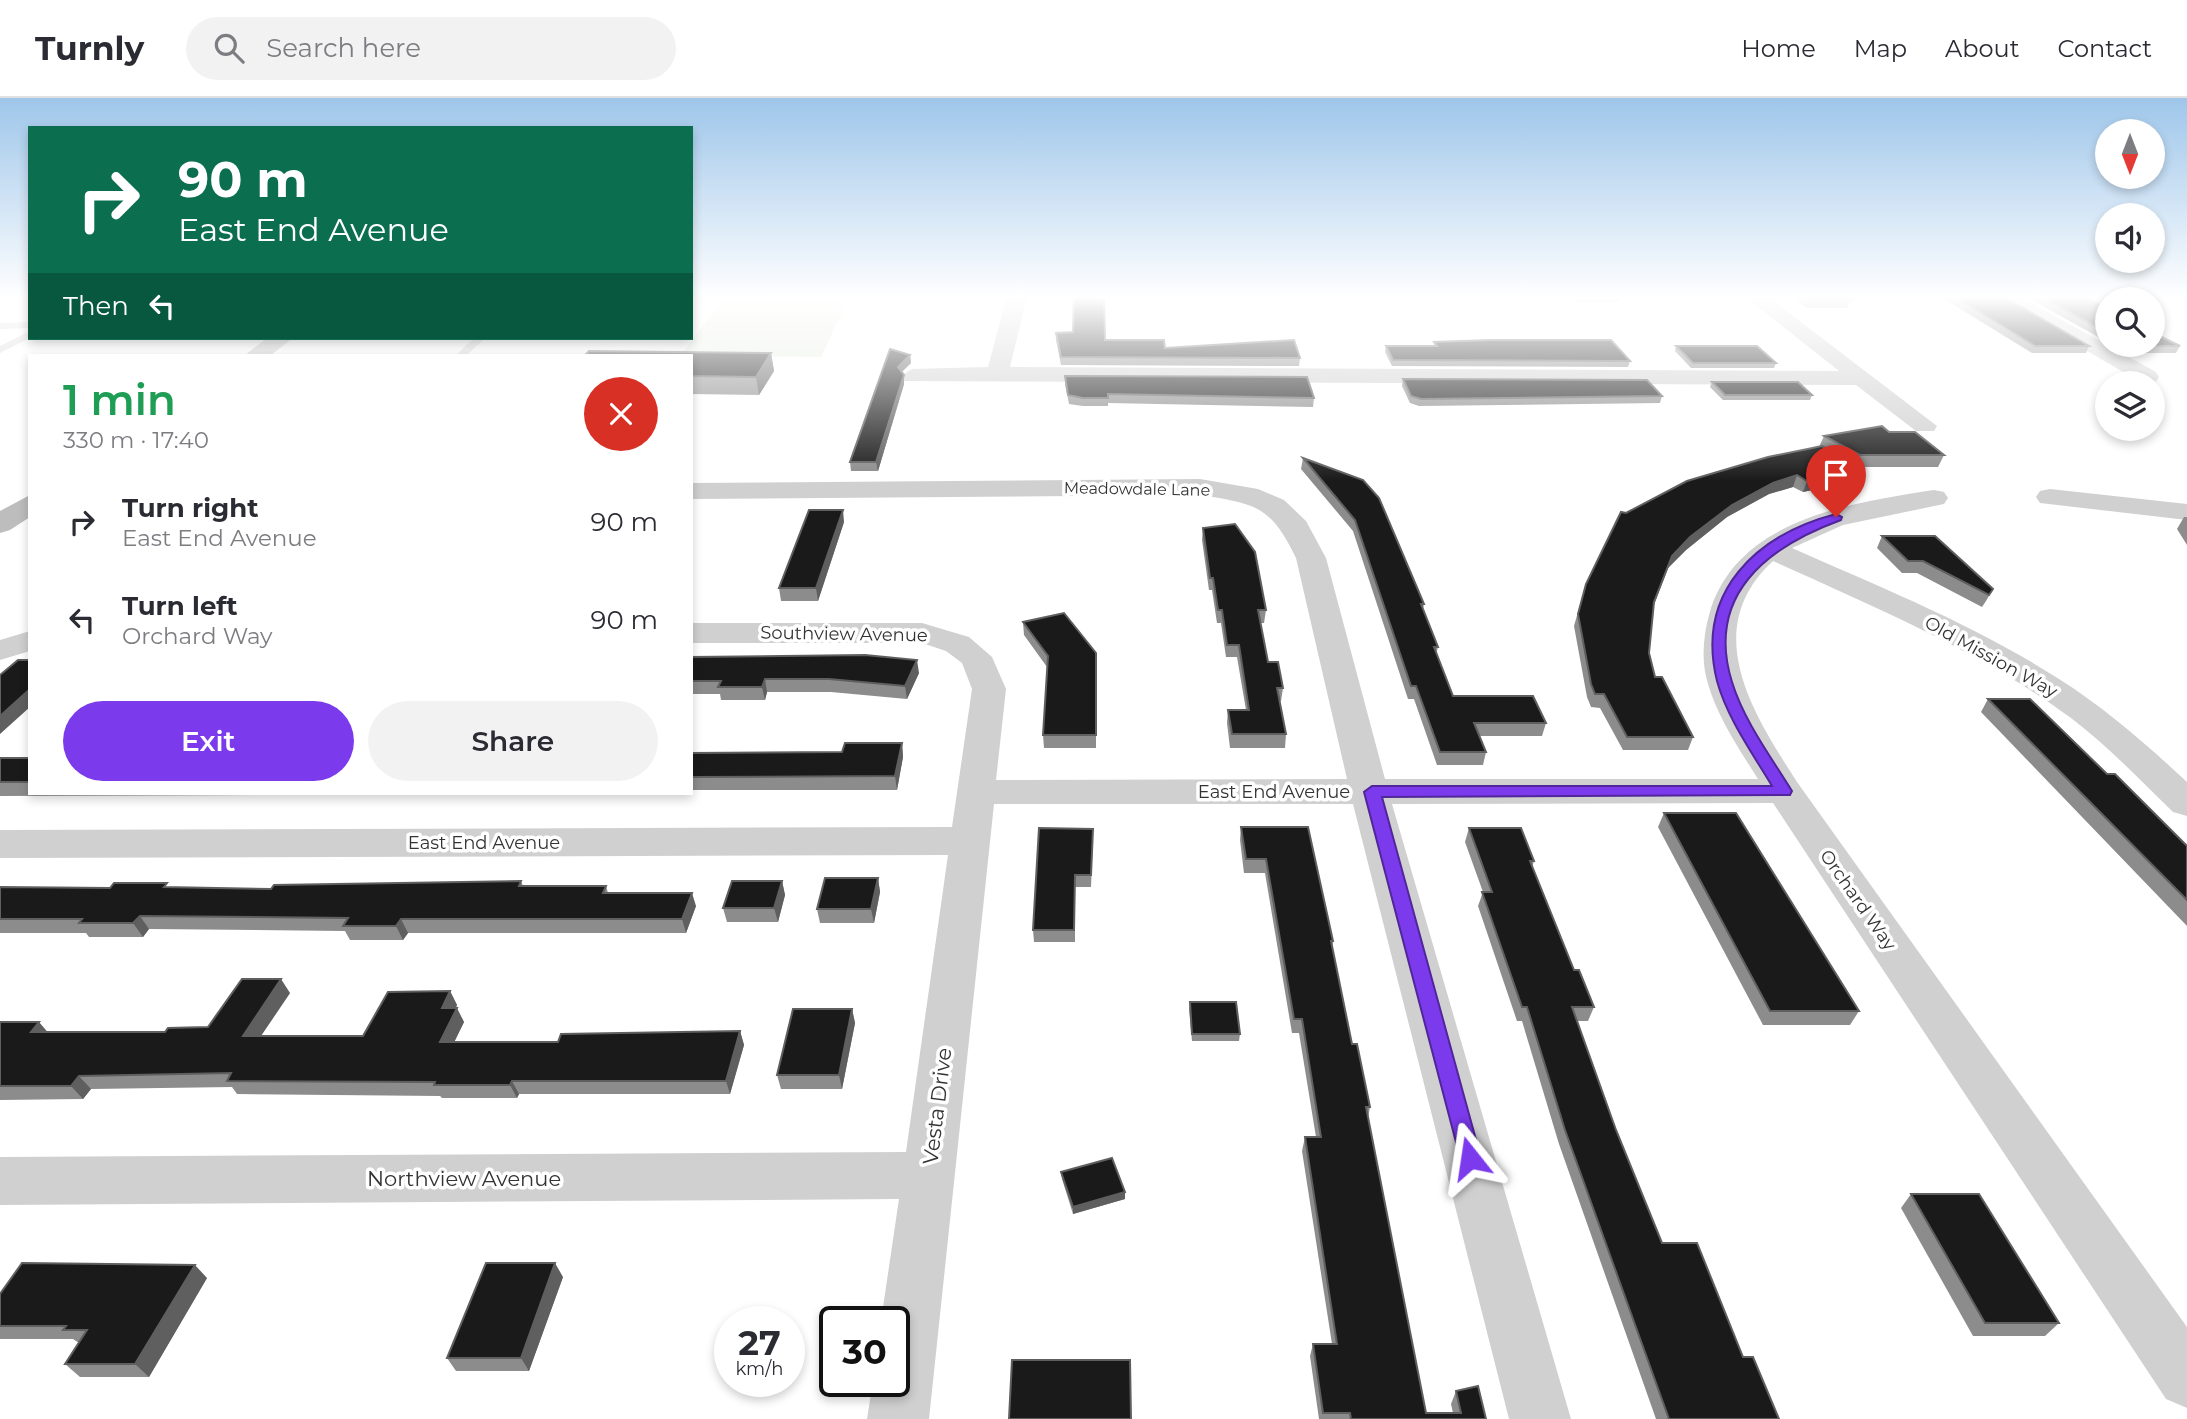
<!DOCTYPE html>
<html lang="en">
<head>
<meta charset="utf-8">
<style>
	:root { --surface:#fff; --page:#f2f2f3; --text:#2b2b33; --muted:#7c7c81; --line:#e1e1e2; --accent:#7c3aed }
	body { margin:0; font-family:Montserrat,sans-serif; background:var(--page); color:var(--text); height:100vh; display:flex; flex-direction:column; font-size:26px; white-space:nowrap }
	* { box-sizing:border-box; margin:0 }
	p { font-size:23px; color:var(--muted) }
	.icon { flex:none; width:38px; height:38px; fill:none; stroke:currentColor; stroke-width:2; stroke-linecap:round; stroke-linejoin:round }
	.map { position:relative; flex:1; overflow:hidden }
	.drawer { position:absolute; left:28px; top:256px; width:665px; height:441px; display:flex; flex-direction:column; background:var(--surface); border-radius:0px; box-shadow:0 4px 10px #0003 }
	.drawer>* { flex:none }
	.hud { position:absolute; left:28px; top:28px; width:665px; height:214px; border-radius:0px; box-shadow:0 4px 10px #0003; background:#0b6e4f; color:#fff; overflow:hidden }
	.needle { width:46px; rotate:180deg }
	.fabs { position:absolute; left:2095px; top:21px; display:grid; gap:14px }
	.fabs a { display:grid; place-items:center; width:70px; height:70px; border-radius:50%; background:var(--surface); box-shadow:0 4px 10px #0003; font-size:35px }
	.speed { position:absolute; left:714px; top:1208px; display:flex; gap:14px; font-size:35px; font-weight:700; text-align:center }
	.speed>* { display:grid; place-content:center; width:91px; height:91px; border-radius:50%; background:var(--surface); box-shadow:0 4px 10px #0003; line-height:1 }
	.speed small { font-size:18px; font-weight:400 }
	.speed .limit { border:4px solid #111; border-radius:10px; background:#fff; color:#111 }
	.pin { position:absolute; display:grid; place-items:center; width:60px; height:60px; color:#fff; margin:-72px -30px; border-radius:50% 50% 50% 0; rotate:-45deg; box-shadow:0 0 7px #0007 }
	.pin .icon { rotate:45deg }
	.me { position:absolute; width:77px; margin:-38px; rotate:345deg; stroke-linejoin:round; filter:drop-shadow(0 0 5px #0008) }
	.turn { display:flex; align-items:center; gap:24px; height:147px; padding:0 35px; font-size:32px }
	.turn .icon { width:91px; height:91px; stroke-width:2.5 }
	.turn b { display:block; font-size:49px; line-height:60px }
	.then { display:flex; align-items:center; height:66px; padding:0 35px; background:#0003; gap:14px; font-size:26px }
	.round { display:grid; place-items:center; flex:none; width:74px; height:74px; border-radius:37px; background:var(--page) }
	.head { display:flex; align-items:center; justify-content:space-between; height:119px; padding:0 35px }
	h1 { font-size:42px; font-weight:600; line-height:52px; color:#1e9e55 }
	.primary-button { display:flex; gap:14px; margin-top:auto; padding:14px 35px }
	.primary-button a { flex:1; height:80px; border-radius:42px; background:var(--accent); color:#fff; font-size:28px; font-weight:600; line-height:80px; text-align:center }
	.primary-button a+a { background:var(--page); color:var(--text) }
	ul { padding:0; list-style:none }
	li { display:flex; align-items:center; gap:21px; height:98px; padding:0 35px }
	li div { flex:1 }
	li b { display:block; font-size:26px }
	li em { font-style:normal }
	header { display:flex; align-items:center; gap:42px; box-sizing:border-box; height:98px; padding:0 35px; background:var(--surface); border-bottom:2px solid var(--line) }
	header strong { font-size:33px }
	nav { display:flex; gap:38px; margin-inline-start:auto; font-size:24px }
	.search { width:490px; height:63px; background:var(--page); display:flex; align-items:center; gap:18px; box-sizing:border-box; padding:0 24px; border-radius:38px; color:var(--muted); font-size:26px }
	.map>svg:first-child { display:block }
	.green { fill:#e6ecdf }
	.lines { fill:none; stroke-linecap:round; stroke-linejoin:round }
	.lane { fill:#d0d0d0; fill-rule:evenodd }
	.street { fill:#d0d0d0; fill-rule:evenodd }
	.secondary { fill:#bdbdbd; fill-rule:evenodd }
	.wall { fill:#8c8c8c }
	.shaded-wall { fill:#5f5f5f }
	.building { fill:#1a1a1a; stroke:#5f5f5f; stroke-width:2 }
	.route { fill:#7c3aed; stroke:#51269a; stroke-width:2 }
	.labels { text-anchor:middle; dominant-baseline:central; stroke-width:7; stroke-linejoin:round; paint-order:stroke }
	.far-street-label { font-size:16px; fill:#333; stroke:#fff }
	.street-label { font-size:18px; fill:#333; stroke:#fff }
	.near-street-label { font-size:21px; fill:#333; stroke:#fff }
</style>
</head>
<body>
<header>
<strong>Turnly</strong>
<div class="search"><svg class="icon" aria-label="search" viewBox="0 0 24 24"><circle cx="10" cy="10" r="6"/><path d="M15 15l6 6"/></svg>Search here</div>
<nav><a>Home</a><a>Map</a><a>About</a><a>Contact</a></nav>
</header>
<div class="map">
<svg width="2187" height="1321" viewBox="0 0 2187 1321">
	<rect width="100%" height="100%" fill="#fff"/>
	<path class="green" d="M725 198H850L821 259 681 257Z"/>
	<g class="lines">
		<path class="lane" d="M30 224V230L0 231V225Z
			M30 233V240L0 255V248Z
			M474 240H485L467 257H456Z"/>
		<path class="street" d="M1007 198H1027L1010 269 1839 273 1744 198H1767L1937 328 1934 333H1916L1856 287 904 283 901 278 912 271 988 269Z
			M1994 198H2019L2156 274 2159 279 2156 284H2140Z
			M1200 381 1258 391 1284 402 1306 423 1326 460 1385 681H1758C1739 651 1718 620 1708 586 1701 564 1703 539 1709 517 1735 421 1850 405 1934 392L1944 394 1948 400 1944 406 1843 427 1792 450C1882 490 1975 527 2059 581 2105 610 2146 646 2187 684V718L2173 714C2140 682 2108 648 2071 620 1980 553 1876 510 1773 463 1698 532 1754 617 1797 684L2187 1229V1310L2166 1301 1773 705 1392 706 1571 1321H1509L1353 706H994L929 1321H867L873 1283H894V1223H881L899 1101 0 1107V1059L906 1054 948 757 0 760V732L952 729 972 591 962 565 946 553 922 545H691V525H922L969 539 992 559 1006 591 996 682 1347 681 1296 460C1270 407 1256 406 1200 397L691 401V385Z
			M2050 391 2187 406V422L2040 405 2036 399 2040 393Z
			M30 533V553L0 562V542Z"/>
		<path class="secondary" d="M267 240H293L271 257H245Z
			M30 397V419L10 432 0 435V413Z"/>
	</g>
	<path class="wall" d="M948 198H977V200H949Z
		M1074 198H1305V201L1104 200 1105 242 1165 250 1300 260 1299 268 1061 267 1056 242V235L1073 234Z
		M1380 198H1743L1742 200H1620L1619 204H1578L1575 201Z
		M1771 198H2003L2089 248 2086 255H2032L1941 199 1940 201H1850L1848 210H1807L1794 200H1774Z
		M2025 198H2085L2107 210V244Z
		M1434 244 1630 263 1628 269 1392 268 1385 254 1386 248H1434Z
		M2112 247H2152L2180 248 2176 255H2127Z
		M1676 248 1776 265 1774 270H1691L1675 253Z
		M771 255 774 273 759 297 691 296V257Z
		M910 257 911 265 902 274 904 286 878 373H851L850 364Z
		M1065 278 1314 300 1313 309 1108 305V308H1083L1069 306 1065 286Z
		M1403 281 1662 298 1660 305 1419 308 1410 305 1402 288Z
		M1712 284 1812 297 1810 302H1723L1710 289Z
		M1889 334 1944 357 1938 369H1860L1858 382 1803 394 1793 389 1769 396 1727 419 1686 452 1668 470 1654 507 1649 555 1655 579 1693 639 1688 652H1623L1600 610 1591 609 1587 599 1574 528 1586 486 1626 415 1819 349 1824 338Z
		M1303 360 1363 382 1424 506 1423 511 1438 549 1436 556 1453 598 1546 625 1542 638H1480L1486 654 1483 667H1437L1414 601H1408L1353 433 1301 371Z
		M2184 419H2187V447L2177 431Z
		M844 424 818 503H781L779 490Z
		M1203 430 1266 512 1264 525H1260L1268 564 1283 590 1281 603H1280L1286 636 1285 650H1230L1227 625 1228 612H1246L1237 559H1226L1221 525H1217L1212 492H1209L1202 442Z
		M1882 438 1993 491 1986 503 1982 509 1917 475H1902L1877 450Z
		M1023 524 1096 555V650H1044L1043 637 1047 569 1024 537Z
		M691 559 919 575 907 601 831 594H767L765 602H721L720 596H691Z
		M1988 601 2107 676 2187 748V828L1981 614Z
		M902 645 903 659 897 692H691V655L842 654Z
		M0 660H30V695H262L260 697 0 698Z
		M1664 715 1859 913 1850 927H1763L1658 729Z
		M1241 729 1333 843 1332 850 1352 946 1370 1009 1368 1020 1426 1315H1453L1451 1306 1456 1293 1486 1321H1319L1310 1258 1313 1246H1332L1302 1053 1305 1039H1316L1299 935H1292L1265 775H1244L1240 742Z
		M1469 730 1534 763 1532 769 1574 872 1594 909 1588 923H1577L1616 1032 1662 1145 1743 1259 1779 1321H1656L1559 1046 1522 923H1517L1478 808 1483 794 1465 744Z
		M1093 742 1091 789H1075V844H1034L1033 832Z
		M878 780 880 794 874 825H820L817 811Z
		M521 783 523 788H606L608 795 696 808 686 835H408L403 842H350L345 833 149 831 143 839H89L86 835H0V789H170L271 791Z
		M782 783 785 797 778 824H727L723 810Z
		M450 893 457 907 456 910 464 924 454 944H558L740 933 744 947 730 996H519L517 1000H442L440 998 237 996 232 989 91 991 83 1001 0 1002V924L47 934H165L208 929 290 895 261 938H363Z
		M1190 904 1240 936 1239 943H1192L1189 911Z
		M852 911 855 925 842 991H781L777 977Z
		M1061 1074 1125 1094V1101L1073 1116 1062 1081Z
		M1911 1096 2059 1225 2045 1238H1973L1901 1110Z
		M563 1179 529 1273H456L447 1260Z
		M207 1180 149 1279H80L65 1266 79 1245 73 1241H0V1196Z"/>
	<path class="shaded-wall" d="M771 255 774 273 759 297 756 279Z
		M910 257 911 265 898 277V269Z
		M904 277V286L878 373 876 364Z
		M1863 370 1858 382 1803 394 1807 383Z
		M1797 377 1793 389 1769 396 1727 419 1686 452 1668 470 1650 517 1672 458 1690 439 1732 407 1773 385Z
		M843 412 844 424 818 503 816 490Z
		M917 562 919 575 907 601 905 588Z
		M765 581 767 594 765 602 762 589Z
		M30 591V609L0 636V618Z
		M902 645 903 659 897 692 895 678Z
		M878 780 880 794 874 825 871 811Z
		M782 783 785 797 778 824 774 810Z
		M692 795 696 808 686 835 682 821Z
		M140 818 149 831 143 839 133 825Z
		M401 821 408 835 403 842 396 828Z
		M281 881 290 895 252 951 243 938Z
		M450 893 457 907 449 924 442 910Z
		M457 910 464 924 448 957 440 944Z
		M852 911 855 925 842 991 839 977Z
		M39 924 51 938 31 934Z
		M740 933 744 947 730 996 726 983Z
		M79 978 91 991 83 1001 71 988Z
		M512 983 519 996 517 1000 510 987Z
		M1125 1094V1101L1073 1116V1109Z
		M555 1165 563 1179 529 1273 521 1260Z
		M195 1167 207 1180 149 1279 135 1266Z"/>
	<path class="building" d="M1074 198H1104L1105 242H1164L1165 250 1294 242 1300 260 1061 259 1056 235 1073 234Z
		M1806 198H1846L1851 202H1810Z
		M1953 198H2003L2089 248H2035Z
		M2040 198H2085L2107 210V235Z
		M2152 234 2180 248H2131L2129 247H2152Z
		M1491 242H1611L1630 263 1393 262 1386 248H1437L1434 244Z
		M1676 248H1757L1776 265H1693Z
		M890 251 910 257 898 269 904 277 876 364H850Z
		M589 253 771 255 756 279 691 278V257H585Z
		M1065 278 1307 279 1314 300 1108 296V300H1083L1068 297Z
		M1403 281 1647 282 1662 298 1421 301 1411 298Z
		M1712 284H1798L1812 297H1725Z
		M1882 328 1889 334H1915L1944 357H1860L1824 338Z
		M1822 348 1863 370 1807 383 1797 377 1773 385 1732 407 1690 439 1672 458 1654 504 1649 555 1655 579H1662L1693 639H1627L1604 596H1595L1591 586 1578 516 1586 486 1621 414 1626 415 1687 383 1768 359Z
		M1303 360 1363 382 1379 400 1424 506H1421L1438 549H1434L1453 598H1533L1546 625H1474L1486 654H1440L1416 588H1411L1355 422Z
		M809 412H843L816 490H779Z
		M1235 426 1255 454 1266 512H1258L1268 564H1278L1283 590H1277L1286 636H1232L1228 612H1249L1239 547H1227L1222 512H1218L1213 480H1210L1203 430Z
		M1882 438H1935L1993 491 1989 497 1923 463H1908Z
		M1064 515 1096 555V637H1043L1048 558 1023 524Z
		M865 557 917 562 905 588 829 581H765L762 589H718L721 583H691V559Z
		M18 562H30V591L0 618V577Z
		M1988 601H2030L2107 676H2115L2187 748V802Z
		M845 645H902L895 678 691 679V655L842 654Z
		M0 660H30V684H0Z
		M1664 715H1736L1859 913H1770Z
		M1241 729H1308L1333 843H1331L1352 946H1357L1370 1009H1366L1426 1315H1461L1456 1293 1478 1288 1486 1321H1351L1350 1315H1323L1313 1246H1337L1305 1039H1321L1302 921H1294L1266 761H1246Z
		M1039 730 1093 731 1091 777H1075L1074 832H1033Z
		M1469 730H1521L1534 763H1530L1574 872H1579L1594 909H1572L1616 1032 1662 1145H1697L1743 1259H1753L1779 1321H1669L1565 1032 1527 909H1522L1482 794H1492Z
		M825 780H878L871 811H817Z
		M521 783 519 788H606L603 795H692L682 821H401L396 828H343L348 820 140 818 133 825H79L82 821H0V789L110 790 114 785H167L164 789 271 791 274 787Z
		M732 783H782L774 810H723Z
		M242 881H281L243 938H363L388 894 450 893 442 910H457L440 944H558L561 936 740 933 726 983H512L510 987H434L435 984 227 983 231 975 79 978 71 988H0V924H39L31 934H165L168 930 208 929Z
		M1190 904H1236L1240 936H1192Z
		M793 911H852L839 977H777Z
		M1112 1060 1125 1094 1073 1109 1061 1074Z
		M1911 1096H1979L2059 1225H1985Z
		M22 1165 195 1167 135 1266H65L87 1232H63L66 1228H0V1196Z
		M486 1165H555L521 1260H447Z
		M1012 1262H1130L1131 1321H1009Z"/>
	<linearGradient id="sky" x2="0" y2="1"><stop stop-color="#9ec6ea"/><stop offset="0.52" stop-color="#fff"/><stop offset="1" stop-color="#fff" stop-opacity="0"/></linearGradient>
	<rect width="2187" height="383" fill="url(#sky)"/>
	<path class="route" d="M1836 416 1842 419 1841 422C1767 449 1705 497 1732 584 1744 623 1771 659 1792 693L1790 697 1382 699 1481 1060 1478 1067 1470 1070 1462 1067 1364 694 1372 688H1772C1753 656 1727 620 1717 583 1695 494 1756 437 1836 416Z"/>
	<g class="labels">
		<g class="far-street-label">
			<text transform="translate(1137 391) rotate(1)">Meadowdale Lane</text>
		</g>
		<g class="street-label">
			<text transform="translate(844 536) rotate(1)">Southview Avenue</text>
			<text transform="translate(1991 559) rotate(29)">Old Mission Way</text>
			<text x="1274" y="694">East End Avenue</text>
			<text x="484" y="745">East End Avenue</text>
			<text transform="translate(1858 802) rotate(55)">Orchard Way</text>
		</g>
		<g class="near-street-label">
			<text transform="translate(937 1008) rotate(-83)">Vesta Drive</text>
			<text x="464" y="1080">Northview Avenue</text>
		</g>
	</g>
</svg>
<div class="fabs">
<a><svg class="needle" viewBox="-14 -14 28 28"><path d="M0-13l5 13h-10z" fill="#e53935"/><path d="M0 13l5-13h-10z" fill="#7c7c81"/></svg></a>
<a><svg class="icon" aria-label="sound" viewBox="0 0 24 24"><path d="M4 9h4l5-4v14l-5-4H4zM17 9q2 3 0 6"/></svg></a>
<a><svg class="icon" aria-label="search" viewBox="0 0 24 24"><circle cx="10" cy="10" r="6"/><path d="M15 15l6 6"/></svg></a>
<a><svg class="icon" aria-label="layers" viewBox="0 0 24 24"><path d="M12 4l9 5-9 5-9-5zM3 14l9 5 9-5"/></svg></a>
</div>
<div class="speed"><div>27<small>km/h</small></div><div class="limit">30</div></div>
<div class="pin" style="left:1836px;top:419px;background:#d93025"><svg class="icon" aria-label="arrive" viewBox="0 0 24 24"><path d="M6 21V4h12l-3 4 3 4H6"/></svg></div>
<svg class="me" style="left:1470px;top:1060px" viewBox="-20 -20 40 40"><path d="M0-17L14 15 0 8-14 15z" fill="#7c3aed" stroke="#fff" stroke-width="4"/></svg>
<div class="hud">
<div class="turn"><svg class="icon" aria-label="right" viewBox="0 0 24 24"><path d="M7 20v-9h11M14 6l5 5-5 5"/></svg><div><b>90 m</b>East End Avenue</div></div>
<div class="then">Then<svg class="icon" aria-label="left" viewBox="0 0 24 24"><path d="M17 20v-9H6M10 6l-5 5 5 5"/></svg></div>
</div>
<section class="drawer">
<div class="head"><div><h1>1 min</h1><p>330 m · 17:40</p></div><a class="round" style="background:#d93025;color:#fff"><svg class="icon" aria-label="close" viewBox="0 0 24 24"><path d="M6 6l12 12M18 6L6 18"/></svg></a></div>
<ul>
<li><svg class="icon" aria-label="right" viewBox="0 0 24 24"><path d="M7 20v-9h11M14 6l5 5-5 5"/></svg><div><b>Turn right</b><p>East End Avenue</p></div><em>90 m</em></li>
<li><svg class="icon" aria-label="left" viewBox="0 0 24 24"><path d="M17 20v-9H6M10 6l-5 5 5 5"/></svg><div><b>Turn left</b><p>Orchard Way</p></div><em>90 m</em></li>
</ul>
<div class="primary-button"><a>Exit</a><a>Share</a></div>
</section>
</div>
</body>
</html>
